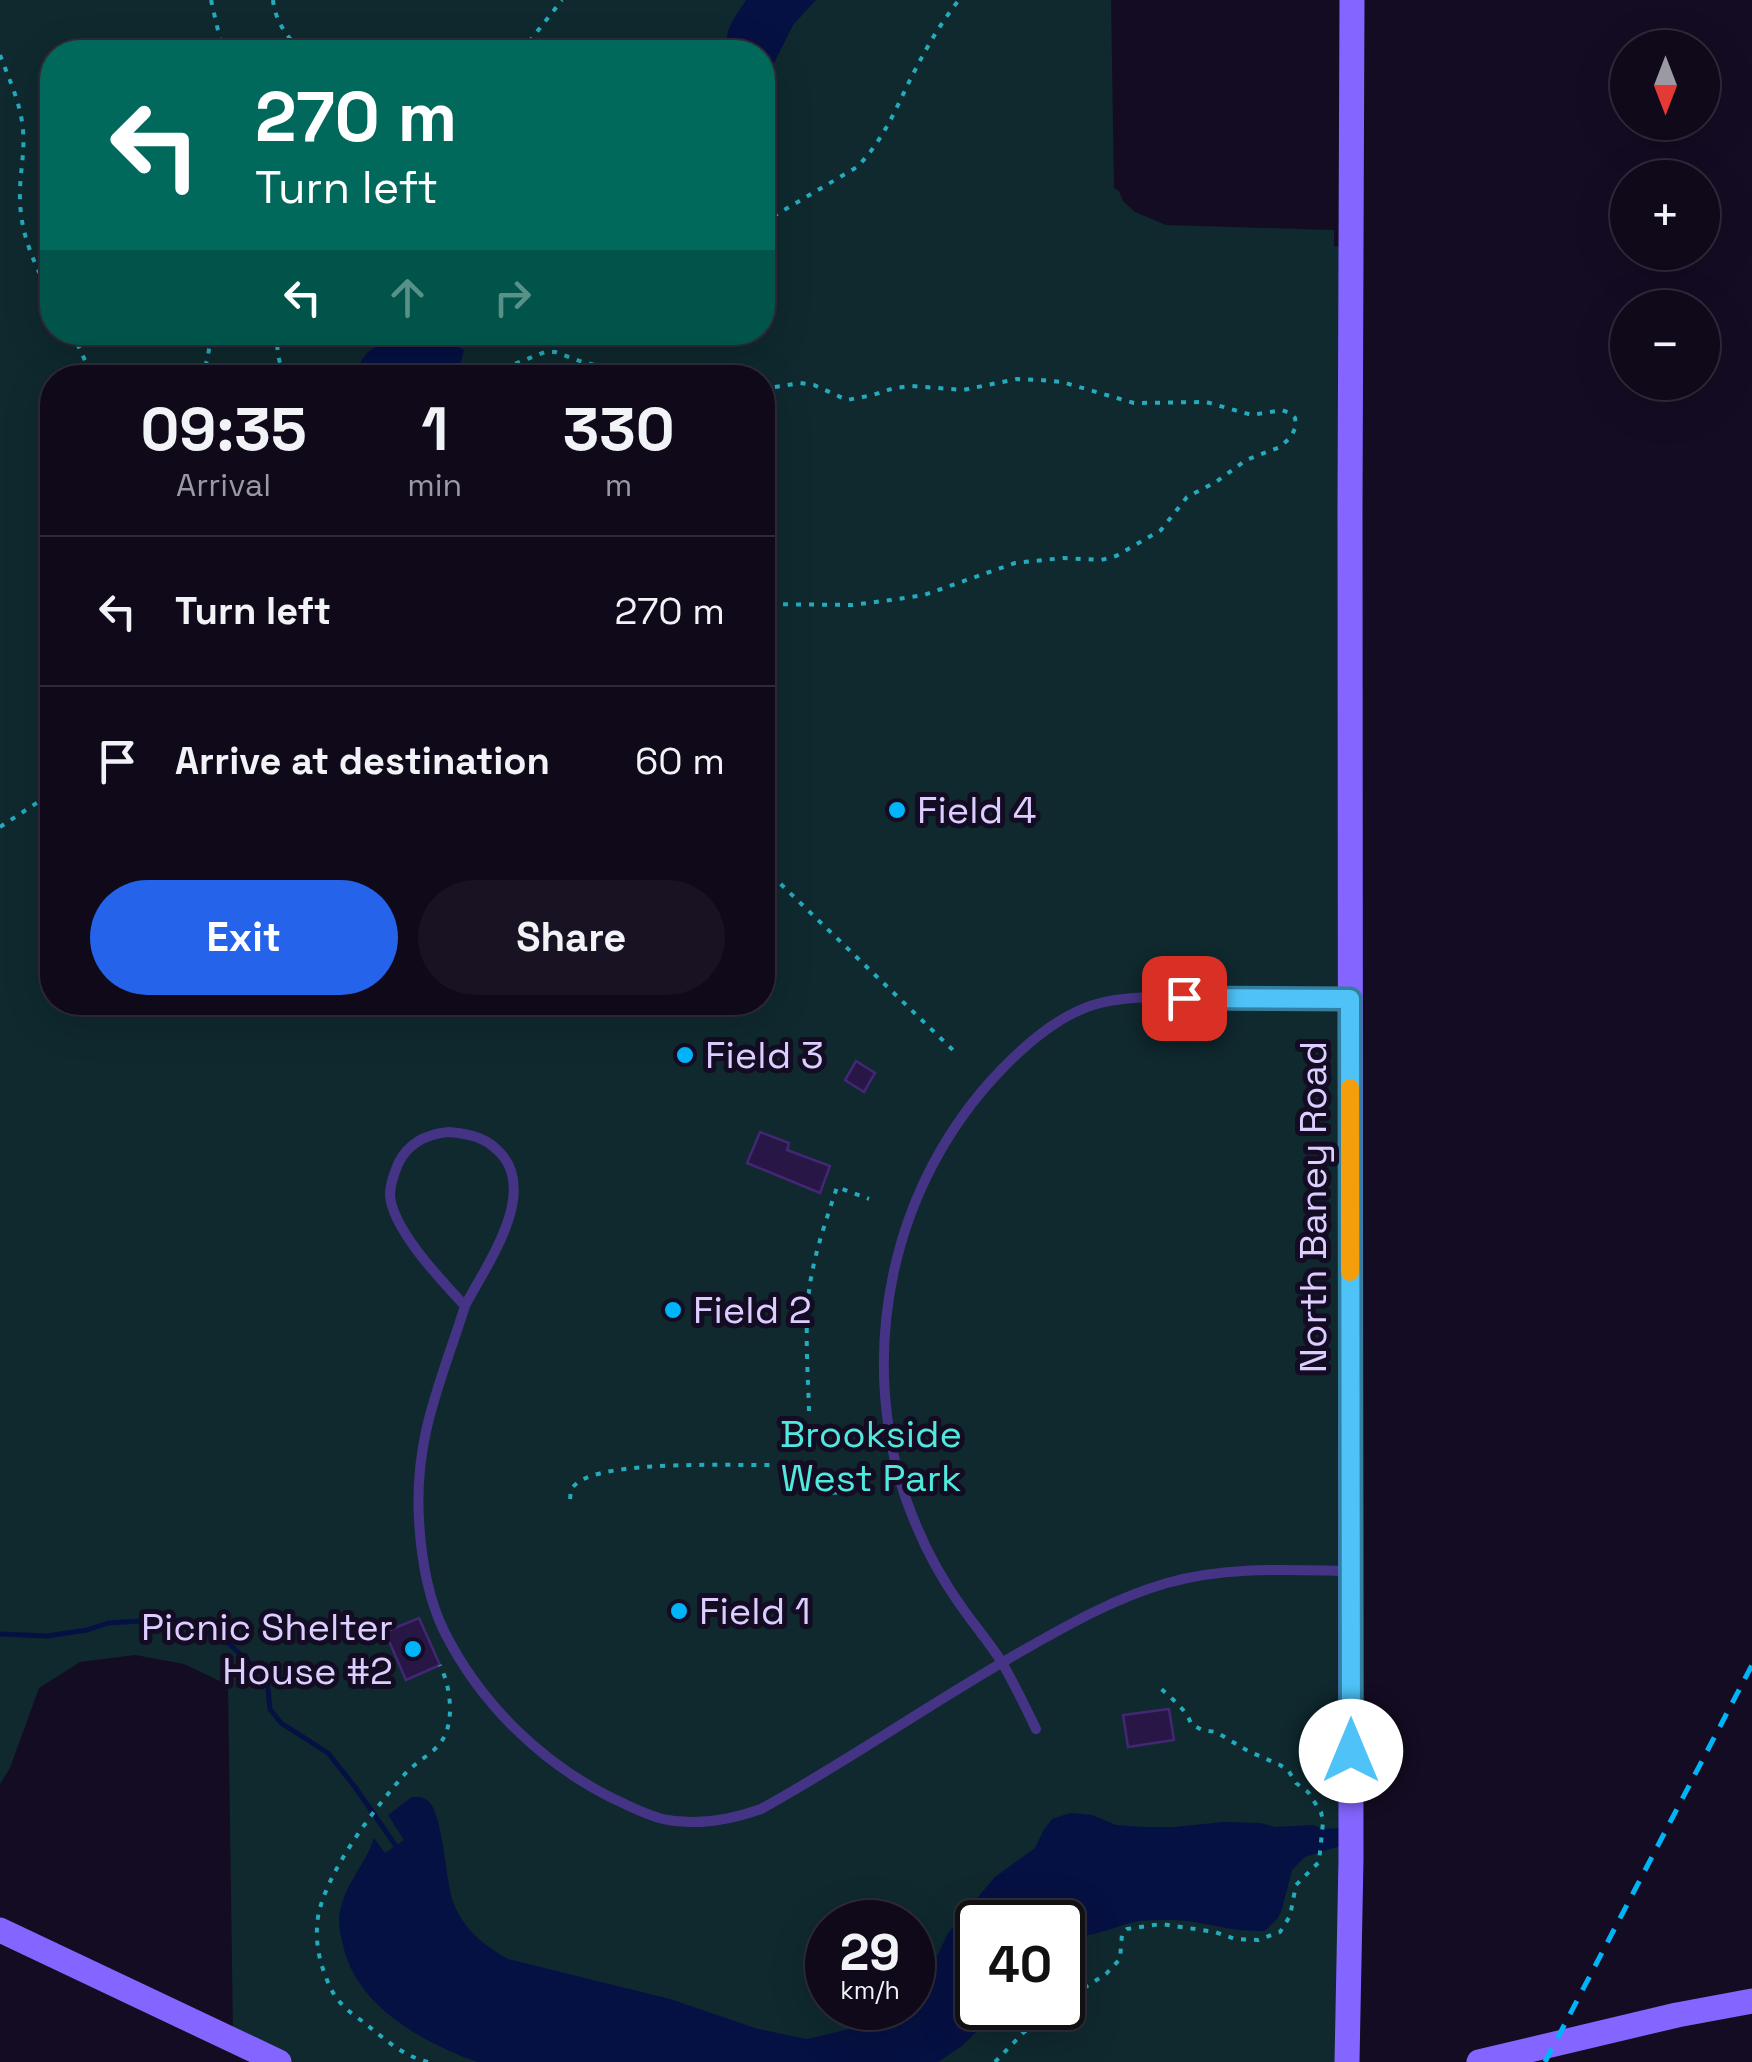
<!DOCTYPE html>
<html lang="en">
<head>
<meta charset="utf-8">
<style>
	:root { --surface:#0f091a; --page:#181223; --text:#f1f3f6; --muted:#9b9aa2; --line:#2f2a39; --accent:#2563eb }
	body { margin:0; font-family:"Space Grotesk",sans-serif; background:var(--page); color:var(--text); height:100vh; display:flex; flex-direction:column; font-size:38px; white-space:nowrap }
	* { box-sizing:border-box; margin:0 }
	p { font-size:32px; color:var(--muted) }
	.icon { flex:none; width:55px; height:55px; fill:none; stroke:currentColor; stroke-width:2; stroke-linecap:round; stroke-linejoin:round }
	.map { position:relative; flex:1; overflow:hidden }
	.drawer { position:absolute; left:40px; top:365px; width:735px; height:650px; display:flex; flex-direction:column; background:var(--surface); border-radius:40px; box-shadow:0 10px 40px #0002,0 0 0 2px var(--line) }
	.drawer>* { flex:none }
	.top-card { position:absolute; left:40px; top:40px; width:735px; height:305px; border-radius:40px; box-shadow:0 10px 40px #0002,0 0 0 2px var(--line); background:#00695c; color:#fff; overflow:hidden }
	.needle { width:65px; rotate:180deg }
	.buttons { position:absolute; left:1610px; top:30px; display:grid; gap:20px }
	.buttons a { display:grid; place-items:center; width:110px; height:110px; border-radius:50%; background:var(--surface); box-shadow:0 10px 40px #0002,0 0 0 2px var(--line); font-size:50px }
	.speed { position:absolute; left:805px; top:1900px; display:flex; gap:20px; font-size:50px; font-weight:700; text-align:center }
	.speed>* { display:grid; place-content:center; width:130px; height:130px; border-radius:50%; background:var(--surface); box-shadow:0 10px 40px #0002,0 0 0 2px var(--line); line-height:1 }
	.speed small { font-size:25px; font-weight:400 }
	.speed .limit { border:5px solid #111; border-radius:15px; background:#fff; color:#111 }
	.pin { position:absolute; display:grid; place-items:center; width:85px; height:85px; color:#fff; margin:-42px; border-radius:20px; box-shadow:0 5px 15px #0006 }
	.me { position:absolute; width:110px; margin:-55px; rotate:0deg; stroke-linejoin:round; filter:drop-shadow(0 0 8px #0008) }
	.turn { display:flex; align-items:center; gap:35px; height:210px; padding:0 50px; font-size:45px }
	.turn .icon { width:130px; height:130px; stroke-width:2.5 }
	.turn b { display:block; font-size:70px; line-height:85px }
	.lanes { display:flex; align-items:center; height:95px; padding:0 50px; background:#0003; justify-content:center; gap:50px; direction:ltr }
	.lanes .off { opacity:.35 }
	.eta { display:flex; justify-content:space-evenly; align-items:center; height:170px; text-align:center }
	.eta b { font-size:60px; font-weight:700; line-height:70px }
	.button { display:flex; gap:20px; margin-top:auto; padding:20px 50px }
	.button a { flex:1; height:115px; border-radius:60px; background:var(--accent); color:#fff; font-size:40px; font-weight:700; line-height:115px; text-align:center }
	.button a+a { background:var(--page); color:var(--text) }
	ul { padding:0; list-style:none }
	li { display:flex; align-items:center; gap:30px; height:150px; padding:0 50px; border-top:2px solid var(--line) }
	li div { flex:1 }
	li b { display:block; font-size:38px }
	li em { font-style:normal }
	.map>svg:first-child { display:block }
	.green { fill:#0f292e; fill-rule:evenodd }
	.water { fill:#061143 }
	.lines { fill:none; stroke-linecap:round; stroke-linejoin:round }
	.stream { stroke:#061143; stroke-width:5 }
	.building { fill:#281746; stroke:#432774; stroke-width:2.5 }
	.path { stroke:#24abbd; stroke-width:4; stroke-dasharray:5 8; stroke-linecap:butt }
	.lane { stroke:#453386; stroke-width:10 }
	.secondary { stroke:#8465ff; stroke-width:25 }
	.rail { stroke:#00b4f9; stroke-width:5; stroke-dasharray:15 12; stroke-linecap:butt }
	.route-casing { stroke:#337fa1; stroke-width:25 }
	.route { stroke:#4fc3f7; stroke-width:18 }
	.slow { stroke:#f59e0b; stroke-width:18 }
	.poi-dot { fill:#00b4f9; stroke:#140c23; stroke-width:4 }
	.labels { text-anchor:middle; dominant-baseline:central; stroke-width:10; stroke-linejoin:round; paint-order:stroke }
	.poi-label { font-size:38px; fill:#dcceff; stroke:#140c23; text-anchor:start }
	.street-label { font-size:38px; fill:#dcceff; stroke:#140c23 }
	.park-label { font-size:38px; fill:#51e8dd; stroke:#140c23 }
</style>
</head>
<body>
<div class="map">
<svg width="1752" height="2062" viewBox="0 0 1752 2062">
	<rect width="100%" height="100%" fill="#140c23"/>
	<path class="green" d="M0 0H1111L1114 188 1119 191 1123 201 1135 212 1166 225 1334 230V246L1346 247 1341 2062H290L233 2035 228 1685 184 1664 135 1655 80 1662 39 1688 10 1768 0 1784ZM52 52H762V332H52ZM52 378H762V1002H52ZM828 1922H912V2008H828ZM978 1922H1062V2008H978Z"/>
	<path class="water" d="M746 0H816L793 25 774 63 763 71 762 52H728C721 33 736 16 746 0Z
		M407 333H442L449 342 464 350 459 370 446 377 364 378 358 370C366 342 387 345 407 333Z
		M412 1797C418 1797 421 1796 427 1800 444 1812 445 1882 454 1904 464 1930 485 1946 508 1959L670 1999 758 2029 807 2039 849 2029 880 2008H912L913 1989 930 1971 948 1933 966 1911 995 1877 1035 1848 1043 1831 1052 1819 1070 1813 1092 1815 1116 1825 1142 1827H1174L1223 1822 1261 1823 1275 1827 1313 1825 1323 1829 1341 1828 1340 1846 1305 1857 1292 1870 1282 1909 1278 1918 1265 1931C1240 1932 1218 1926 1194 1922 1176 1919 1157 1920 1139 1921 1123 1923 1090 1939 1078 1935 1066 1931 1058 1917 1050 1908L1041 1913 1032 1904 1001 1910 992 1922H978V2008H1001L962 2046 938 2062H477C422 2042 356 2006 343 1945 340 1933 337 1920 341 1907 347 1882 366 1863 374 1838L385 1853 404 1840 388 1815Z"/>
	<g class="lines">
		<path class="stream" d="M0 1634 47 1636 87 1630 108 1623 173 1619 226 1641 267 1679 270 1709 281 1723 328 1753 355 1787 396 1846"/>
	</g>
	<path class="building" d="M856 1061 875 1073 864 1092 845 1080Z
		M760 1132 789 1143 787 1150 830 1166 820 1193 747 1163Z
		M419 1618 440 1665 406 1680 385 1632Z
		M1169 1709 1174 1740 1128 1747 1123 1715Z"/>
	<g class="lines">
		<path class="path" d="M211 0 223 52
			M273 0C275 21 288 39 303 52
			M521 52 562 0
			M0 55C9 79 21 104 23 130 25 152 20 172 20 193 19 232 34 264 52 297
			M762 223 857 167C882 142 895 111 910 80 924 52 939 25 959 0
			M72 332 93 378
			M278 332C276 349 278 364 287 378
			M200 378 207 361 212 332
			M479 378 545 352H555L585 363 618 369 666 367 693 378
			M762 389 800 383 814 385 847 400 873 395 894 388 912 386 963 390 1017 379 1041 380 1062 382 1134 403 1206 402 1252 415 1282 410 1290 413 1295 418 1296 426 1291 437 1280 447 1246 460 1216 482 1187 497 1161 530 1116 556 1101 560 1063 558 1015 563 924 595 891 600 852 605 762 604
			M0 827 52 793
			M762 866 956 1053
			M809 1411C808 1374 805 1338 808 1301 811 1262 825 1224 837 1187L869 1199
			M570 1499C571 1492 570 1489 576 1484 603 1459 740 1466 781 1465L804 1470 827 1493 852 1492
			M1062 2002 1106 1974 1120 1959 1122 1934 1127 1929 1161 1924 1215 1932 1235 1939 1258 1940 1280 1932 1290 1916 1296 1885 1319 1862 1323 1822 1321 1812 1308 1792 1296 1783 1288 1770 1280 1765 1248 1751 1216 1732 1202 1730 1191 1724C1187 1710 1171 1698 1159 1687
			M428 2062C399 2055 381 2035 358 2018 342 2007 332 1995 326 1977 318 1958 315 1938 318 1917 326 1872 374 1809 404 1775 416 1761 434 1754 443 1739 455 1718 450 1686 440 1665
			M995 2062 1023 2033 1055 2008"/>
		<path class="lane" d="M449 1132C472 1134 488 1138 503 1156 536 1198 485 1267 465 1306 442 1281 392 1229 390 1195 390 1184 394 1174 398 1164 408 1143 426 1134 449 1132Z
			M465 1306C441 1382 414 1437 419 1520 421 1556 428 1598 444 1631 480 1703 541 1763 614 1799 630 1806 646 1815 663 1819 695 1826 730 1820 761 1809 852 1759 938 1698 1029 1647 1073 1622 1118 1597 1167 1583 1226 1566 1290 1570 1350 1571
			M1036 1729C1025 1706 1014 1683 1001 1661 989 1642 974 1625 961 1606 938 1574 919 1536 906 1499 856 1351 892 1183 1001 1070 1026 1044 1058 1016 1093 1005 1129 994 1169 998 1206 998 1254 999 1302 999 1350 999"/>
		<path class="secondary" d="M0 1930 279 2062
			M1347 2062 1351 1859 1350 508 1352 0
			M1479 2062 1677 2015 1752 2001"/>
		<path class="rail" d="M1545 2062 1752 1665"/>
	</g>
	<g class="lines">
		<g class="route-casing">
			<path id="route" d="M1184 998 1350 999 1351 1751"/>
		</g>
		<use href="#route" class="route"/>
		<path class="slow" d="M1350 1088V1272"/>
	</g>
	<g class="poi-dot">
		<circle cx="897" cy="810" r="10"/>
		<circle cx="685" cy="1055" r="10"/>
		<circle cx="673" cy="1310" r="10"/>
		<circle cx="679" cy="1611" r="10"/>
		<circle cx="413" cy="1649" r="10"/>
	</g>
	<g class="labels">
		<g class="poi-label">
			<text x="917" y="810">Field 4</text>
			<text x="705" y="1055">Field 3</text>
			<text x="693" y="1310">Field 2</text>
			<text x="699" y="1611">Field 1</text>
			<text x="393" y="1627" text-anchor="end">Picnic Shelter<tspan x="393" dy="44">House #2</tspan></text>
		</g>
		<g class="street-label">
			<text transform="translate(1313 1207) rotate(-90)">North Baney Road</text>
		</g>
		<g class="park-label">
			<text x="871" y="1434">Brookside<tspan x="871" dy="44">West Park</tspan></text>
		</g>
	</g>
</svg>
<div class="buttons">
<a><svg class="needle" viewBox="-14 -14 28 28"><path d="M0-13l5 13h-10z" fill="#e53935"/><path d="M0 13l5-13h-10z" fill="#9b9aa2"/></svg></a>
<a>+</a>
<a>−</a>
</div>
<div class="speed"><div>29<small>km/h</small></div><div class="limit">40</div></div>
<div class="pin" style="left:1184px;top:998px;background:#d93025"><svg class="icon" aria-label="arrive" viewBox="0 0 24 24"><path d="M6 21V4h12l-3 4 3 4H6"/></svg></div>
<svg class="me" style="left:1351px;top:1751px" viewBox="-20 -20 40 40"><circle r="19" fill="#fff"/><path d="M0-13L10 11 0 6-10 11z" fill="#4fc3f7"/></svg>
<div class="top-card">
<div class="turn"><svg class="icon" aria-label="left" viewBox="0 0 24 24"><path d="M17 20v-9H6M10 6l-5 5 5 5"/></svg><div><b>270 m</b>Turn left</div></div>
<div class="lanes"><svg class="icon" aria-label="left" viewBox="0 0 24 24"><path d="M17 20v-9H6M10 6l-5 5 5 5"/></svg><svg class="icon off" aria-label="ahead" viewBox="0 0 24 24"><path d="M12 20V5M6 11l6-6 6 6"/></svg><svg class="icon off" aria-label="right" viewBox="0 0 24 24"><path d="M7 20v-9h11M14 6l5 5-5 5"/></svg></div>
</div>
<section class="drawer">
<div class="eta">
<div><b>09:35</b><p>Arrival</p></div>
<div><b>1</b><p>min</p></div>
<div><b>330</b><p>m</p></div>
</div>
<ul>
<li><svg class="icon" aria-label="left" viewBox="0 0 24 24"><path d="M17 20v-9H6M10 6l-5 5 5 5"/></svg><div><b>Turn left</b></div><em>270 m</em></li>
<li><svg class="icon" aria-label="arrive" viewBox="0 0 24 24"><path d="M6 21V4h12l-3 4 3 4H6"/></svg><div><b>Arrive at destination</b></div><em>60 m</em></li>
</ul>
<div class="button"><a>Exit</a><a>Share</a></div>
</section>
</div>
</body>
</html>
